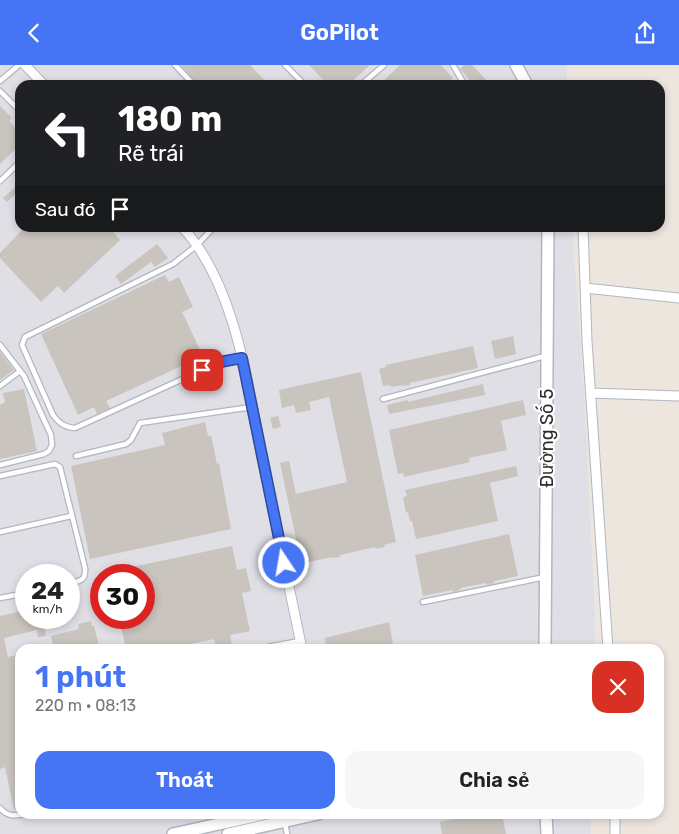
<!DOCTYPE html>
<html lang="vi">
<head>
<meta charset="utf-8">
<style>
	:root { --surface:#fff; --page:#f6f6f6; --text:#222; --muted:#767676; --accent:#4574f4 }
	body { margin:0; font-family:Rubik,sans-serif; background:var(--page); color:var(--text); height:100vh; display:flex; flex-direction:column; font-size:19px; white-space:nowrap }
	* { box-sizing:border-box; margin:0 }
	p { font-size:16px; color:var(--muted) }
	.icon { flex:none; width:28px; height:28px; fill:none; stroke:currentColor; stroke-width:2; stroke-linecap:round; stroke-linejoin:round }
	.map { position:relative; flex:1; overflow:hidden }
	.panel { position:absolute; left:15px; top:579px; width:649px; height:175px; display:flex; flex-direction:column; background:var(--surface); border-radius:15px; box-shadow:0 2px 8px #0003 }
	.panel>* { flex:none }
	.hud { position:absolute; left:15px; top:15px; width:650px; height:152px; border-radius:15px; box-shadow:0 2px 8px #0003; background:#202124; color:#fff; overflow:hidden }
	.speed { position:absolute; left:15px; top:499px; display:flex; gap:10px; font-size:25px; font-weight:700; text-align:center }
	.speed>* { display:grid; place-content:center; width:65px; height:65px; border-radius:50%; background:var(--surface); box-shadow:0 2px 8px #0003; line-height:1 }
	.speed small { font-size:12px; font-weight:400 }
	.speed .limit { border:8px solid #d22; background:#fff; color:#111 }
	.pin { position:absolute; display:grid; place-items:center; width:42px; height:42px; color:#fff; margin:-21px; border-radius:10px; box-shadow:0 2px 8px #0006 }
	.me { position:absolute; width:55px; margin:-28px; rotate:348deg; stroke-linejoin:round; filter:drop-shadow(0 0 4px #0008) }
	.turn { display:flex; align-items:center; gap:18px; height:105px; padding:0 20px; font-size:22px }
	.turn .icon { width:65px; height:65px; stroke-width:2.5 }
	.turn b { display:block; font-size:35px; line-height:42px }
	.then { display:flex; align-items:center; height:48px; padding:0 20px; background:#0003; gap:10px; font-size:19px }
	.round { display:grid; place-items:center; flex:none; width:52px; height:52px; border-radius:15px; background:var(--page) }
	.summary { display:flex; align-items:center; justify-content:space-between; height:85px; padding:0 20px }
	h1 { font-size:30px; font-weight:600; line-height:38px; color:var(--accent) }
	.primary-button { display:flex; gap:10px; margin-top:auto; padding:10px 20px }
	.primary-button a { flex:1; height:58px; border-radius:15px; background:var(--accent); color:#fff; font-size:20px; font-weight:600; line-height:58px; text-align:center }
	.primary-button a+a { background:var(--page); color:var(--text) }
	header { display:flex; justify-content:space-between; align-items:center; height:65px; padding:0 20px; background:var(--accent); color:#fff; font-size:22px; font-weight:600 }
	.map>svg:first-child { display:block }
	.industrial { fill:#e0dfe6; fill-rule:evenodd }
	.building { fill:#c9c4bd }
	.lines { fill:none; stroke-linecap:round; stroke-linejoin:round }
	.service-casing { stroke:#b2b6bf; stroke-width:7 }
	.minor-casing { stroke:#b2b6bf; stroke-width:11 }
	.tertiary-casing { stroke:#b2b6bf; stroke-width:14 }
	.service { stroke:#fff; stroke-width:4.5 }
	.minor { stroke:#fff; stroke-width:9 }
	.tertiary { stroke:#fff; stroke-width:11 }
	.route-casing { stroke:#2d4b9f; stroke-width:12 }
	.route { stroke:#4574f4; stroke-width:9 }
	.labels { text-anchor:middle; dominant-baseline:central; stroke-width:4.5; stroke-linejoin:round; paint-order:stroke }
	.street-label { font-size:18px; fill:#2c2c2c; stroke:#fff }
</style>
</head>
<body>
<header><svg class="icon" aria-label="back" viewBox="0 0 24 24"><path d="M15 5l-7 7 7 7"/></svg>GoPilot<svg class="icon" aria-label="share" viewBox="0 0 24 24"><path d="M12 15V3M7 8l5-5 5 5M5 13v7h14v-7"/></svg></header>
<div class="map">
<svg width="679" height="769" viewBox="0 0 679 769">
	<rect width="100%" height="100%" fill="#ede6df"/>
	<path class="industrial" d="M0 0H567V20H20V162L572 163 584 325 595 550V584H20V749H591V769H0ZM26 510H69V552H26ZM101 510H144V552H101Z"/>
	<path class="building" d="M181 0H250L269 20H198Z
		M309 0H370L348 20H328Z
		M400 0H441L453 13 446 20H379Z
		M464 0H472L491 20H474L460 4Z
		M0 41 12 53 9 56 20 68V80L0 99Z
		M14 123 18 127 7 137 3 133Z
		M25 162H109L120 175 64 228 58 221 41 237 0 193V188Z
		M157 179 168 193 155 202 151 197 121 219 115 211Z
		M165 210 169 217 179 212 193 242 182 247 203 291 106 336 110 343 97 349 94 342 78 350 41 269Z
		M513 271 516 289 495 294 491 276Z
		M473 281 478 303 410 318V320L403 321V320L391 322 390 320 383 321 379 304 386 302V300Z
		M0 287 14 305 0 315Z
		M361 307 396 477 384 480 385 482 376 484 375 482 340 490V492L332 493V492L309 497V500L302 502 280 398 289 396 296 429 347 417 329 332 309 337 311 345 296 348 294 340 282 343 279 325Z
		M483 319 485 330 389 349 387 340 408 335V337Z
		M24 324 37 386 0 394V340L5 337 3 328Z
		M523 335 526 350 501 356 507 385 469 393 470 397 404 412 403 408 398 409 389 365Z
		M278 351 281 362 273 364 270 353Z
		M205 357 208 371 211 370 217 399 219 398 231 464 90 494 71 401 165 380 162 368Z
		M516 401 518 411 490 418 498 456 416 474 412 456H410L408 447 406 448 403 432 407 431 405 425Z
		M509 469 518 511 494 516V518L487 520 486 518 460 523V525L453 527 452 525 423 531 415 490Z
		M232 481 237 505 246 503 251 526 242 528 250 566 230 570 232 580 216 583 214 574 167 584H126L119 552H144V510H108V507Z
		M26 545V552H42L46 571 38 572 37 565 4 573 8 592 20 589V743L14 744 5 702 0 704V551Z
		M91 556 92 561H94L100 584H54L51 571 79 564 78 559Z
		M389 557 394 584H327L325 573Z
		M477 749H502L506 769H442L440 757Z"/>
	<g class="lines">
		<g class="service-casing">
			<path id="service" d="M175 0 194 20
				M285 0 305 20
				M453 0 463 17 466 20
				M0 16 19 0
				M361 20 384 0
				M0 26 20 46
				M0 116 20 97
				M214 162 196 181 173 199 25 272 22 280 53 350C59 358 64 362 75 363L220 297 242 293
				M0 280 24 311 51 370 52 380 49 386 44 389 0 400
				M0 321 20 306
				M383 334 545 291
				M76 391 126 379 131 375 140 358 252 342
				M0 411 55 399 60 402 85 503C86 516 80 516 69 518
				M0 467 71 451
				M0 533 26 528
				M423 537 545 512
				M257 584 300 576
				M0 743C8 752 14 751 25 749
				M285 758 287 769"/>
		</g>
		<g class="minor-casing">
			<path id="minor" d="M25 0 44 20
				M182 162C236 219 248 323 263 397 276 459 289 522 302 584
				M583 162 587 276 608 584
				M585 223 679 233
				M591 328 679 331
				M615 769V749"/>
		</g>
		<g class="tertiary-casing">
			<path id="tertiary" d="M516 0 527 20
				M545 584 548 162
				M546 749 547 769
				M173 769 264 749
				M228 769 318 749"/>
		</g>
		<use href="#service" class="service"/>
		<use href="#minor" class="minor"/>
		<use href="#tertiary" class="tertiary"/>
	</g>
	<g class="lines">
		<g class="route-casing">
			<path id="route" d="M202 305 220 297 242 293 284 498"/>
		</g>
		<use href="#route" class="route"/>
	</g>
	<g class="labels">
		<g class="street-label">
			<text transform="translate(547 373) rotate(-90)">Đường Số 5</text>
		</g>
	</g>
</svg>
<div class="speed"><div>24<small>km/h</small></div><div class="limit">30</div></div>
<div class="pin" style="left:202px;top:305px;background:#d93025"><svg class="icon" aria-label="arrive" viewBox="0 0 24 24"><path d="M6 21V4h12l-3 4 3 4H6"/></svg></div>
<svg class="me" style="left:284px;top:498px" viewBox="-20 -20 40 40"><circle r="17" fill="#4574f4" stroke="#fff" stroke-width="3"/><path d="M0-11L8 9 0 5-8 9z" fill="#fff"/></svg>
<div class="hud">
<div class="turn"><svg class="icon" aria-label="left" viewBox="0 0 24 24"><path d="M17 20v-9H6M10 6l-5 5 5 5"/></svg><div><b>180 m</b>Rẽ trái</div></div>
<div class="then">Sau đó<svg class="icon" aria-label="arrive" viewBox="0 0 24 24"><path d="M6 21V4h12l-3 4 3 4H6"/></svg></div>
</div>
<section class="panel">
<div class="summary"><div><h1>1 phút</h1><p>220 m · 08:13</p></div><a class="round" style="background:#d93025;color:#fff"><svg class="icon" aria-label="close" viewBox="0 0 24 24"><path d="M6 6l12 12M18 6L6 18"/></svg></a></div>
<div class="primary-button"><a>Thoát</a><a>Chia sẻ</a></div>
</section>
</div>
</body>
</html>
